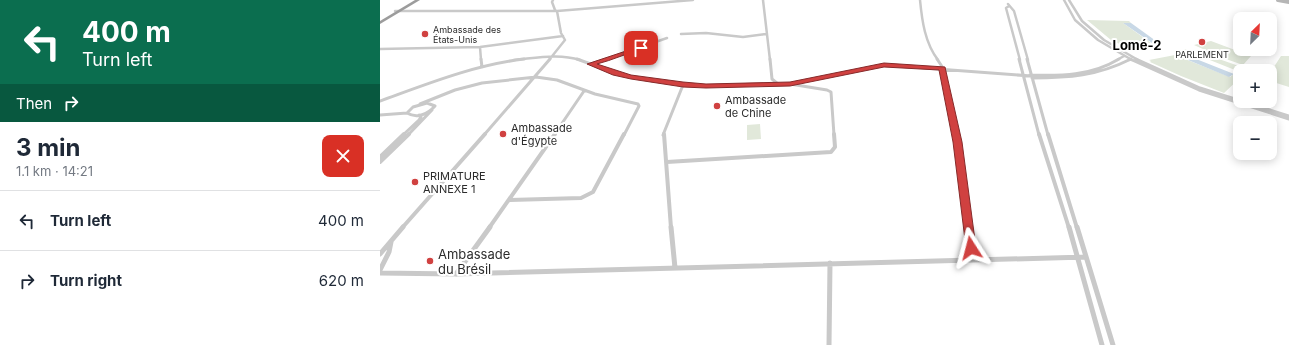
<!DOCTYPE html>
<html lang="en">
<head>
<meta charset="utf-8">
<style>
	:root { --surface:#fff; --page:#f6f6f7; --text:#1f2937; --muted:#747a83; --line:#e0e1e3 }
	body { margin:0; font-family:Inter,sans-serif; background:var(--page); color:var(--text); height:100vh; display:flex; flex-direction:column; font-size:15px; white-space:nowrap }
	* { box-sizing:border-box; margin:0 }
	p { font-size:13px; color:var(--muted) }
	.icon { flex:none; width:22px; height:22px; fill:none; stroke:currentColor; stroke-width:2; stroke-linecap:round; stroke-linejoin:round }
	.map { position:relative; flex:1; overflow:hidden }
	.side { display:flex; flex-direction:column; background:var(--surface); width:380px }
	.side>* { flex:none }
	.hud { background:#0b6e4f; color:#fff; overflow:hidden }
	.needle { width:26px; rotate:24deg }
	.tools { position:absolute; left:853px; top:12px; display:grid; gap:8px }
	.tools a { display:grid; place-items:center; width:44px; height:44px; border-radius:8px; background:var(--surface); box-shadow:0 2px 10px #0003; font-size:20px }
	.pin { position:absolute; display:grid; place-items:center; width:34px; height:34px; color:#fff; margin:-17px; border-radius:8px; box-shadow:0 2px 6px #0006 }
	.me { position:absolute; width:44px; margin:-22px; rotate:351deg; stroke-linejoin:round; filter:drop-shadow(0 0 3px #0008) }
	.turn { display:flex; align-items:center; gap:14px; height:84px; padding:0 16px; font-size:18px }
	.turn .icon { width:52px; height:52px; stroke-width:2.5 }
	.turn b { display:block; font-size:28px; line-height:34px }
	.then { display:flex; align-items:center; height:38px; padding:0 16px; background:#0003; gap:8px; font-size:15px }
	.round { display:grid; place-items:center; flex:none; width:42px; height:42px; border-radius:8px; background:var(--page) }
	.overview { display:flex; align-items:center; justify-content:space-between; height:68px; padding:0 16px }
	h1 { font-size:24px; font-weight:700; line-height:30px }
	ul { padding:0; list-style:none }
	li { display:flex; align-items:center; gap:12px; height:60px; padding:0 16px; border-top:1px solid var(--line) }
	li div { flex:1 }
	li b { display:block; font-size:15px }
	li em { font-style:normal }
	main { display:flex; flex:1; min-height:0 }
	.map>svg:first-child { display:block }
	.green { fill:#e1e8da }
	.water { fill:#c8d8e6 }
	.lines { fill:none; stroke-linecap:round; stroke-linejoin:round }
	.minor-far3 { stroke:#c9c9c9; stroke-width:2.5 }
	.minor-far2 { stroke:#c9c9c9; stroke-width:3 }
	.minor-far1 { stroke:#c9c9c9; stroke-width:4 }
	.minor { stroke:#c9c9c9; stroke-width:5 }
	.secondary { stroke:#b6b6b6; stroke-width:4 }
	.trunk { fill:#9c9c9c; fill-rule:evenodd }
	.route { fill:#d04140; stroke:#872a2a }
	.poi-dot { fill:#d04140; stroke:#fff; stroke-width:1.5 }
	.labels { text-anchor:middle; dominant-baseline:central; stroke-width:4; stroke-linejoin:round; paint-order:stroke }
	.far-poi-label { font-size:9px; fill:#2c2c2c; stroke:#fff; text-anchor:start }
	.poi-label { font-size:11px; fill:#2c2c2c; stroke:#fff; text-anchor:start }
	.far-district-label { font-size:13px; font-weight:bold; fill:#000; stroke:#fff }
	.near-poi-label { font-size:13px; fill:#2c2c2c; stroke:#fff; text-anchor:start }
</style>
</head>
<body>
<main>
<section class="side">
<div class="hud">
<div class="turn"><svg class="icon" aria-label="left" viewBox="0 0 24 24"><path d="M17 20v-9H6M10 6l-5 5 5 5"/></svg><div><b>400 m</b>Turn left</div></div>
<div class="then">Then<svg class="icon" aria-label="right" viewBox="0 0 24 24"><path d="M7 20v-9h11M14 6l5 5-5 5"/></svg></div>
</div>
<div class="overview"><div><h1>3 min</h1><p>1.1 km · 14:21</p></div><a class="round" style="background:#d93025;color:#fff"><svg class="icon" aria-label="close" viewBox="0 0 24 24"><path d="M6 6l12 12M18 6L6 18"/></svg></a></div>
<ul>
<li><svg class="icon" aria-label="left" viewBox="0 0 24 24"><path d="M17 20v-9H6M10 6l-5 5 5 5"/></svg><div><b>Turn left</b></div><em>400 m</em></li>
<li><svg class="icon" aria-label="right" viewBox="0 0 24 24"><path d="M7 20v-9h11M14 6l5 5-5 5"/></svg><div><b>Turn right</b></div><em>620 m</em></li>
</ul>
</section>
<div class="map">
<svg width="909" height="345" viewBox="0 0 909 345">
	<rect width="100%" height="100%" fill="#fff"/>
	<path class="green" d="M707 20 749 21 751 23H743L771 43 746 47 731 40Z
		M831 41 871 56 863 65 823 51 825 50 814 45Z
		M802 49C808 48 813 54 819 52L873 71H860V72Z
		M795 55 850 77 854 74 860 76V78L844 93 801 76 770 62 771 61 769 60Z
		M901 56H909V87L890 81V73Z
		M380 124 381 139 367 140V125Z"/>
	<path class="water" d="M743 23H751L776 41 772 43Z
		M800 54 806 55 854 74 849 77 796 55Z"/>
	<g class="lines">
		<path class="minor-far3" d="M383 0 390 60
			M540 0C542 21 545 43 558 60
			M684 0 695 20 718 40 752 60
			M689 0 702 21 724 40 758 60
			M628 4 634 11 648 60
			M629 6 626 8 640 60
			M15 11H177L313 0
			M301 34 326 33 363 37 386 34
			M100 47 101 60
			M0 49 100 47 183 36
			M134 60C156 58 179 53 200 60
			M169 60 185 40 181 33 177 11 175 10 172 2 173 0
			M224 60 287 38
			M737 60 744 56
			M749 60 751 59"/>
		<path class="minor-far2" d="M101 59 102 67
			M197 59 235 73 272 81 326 86 410 84 447 90 451 92 454 135
			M390 59 392 79 398 84
			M557 59 563 68 577 135
			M639 59 659 135
			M647 59 668 135
			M750 59 819 90 909 119
			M756 59 820 88 909 116
			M211 64 227 59
			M650 75C681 76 711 76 739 59
			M652 78C689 78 717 76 751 59
			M414 83 504 65 651 76
			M0 101C47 84 94 65 144 59
			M47 103 55 106C48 114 37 119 27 113L33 107Z
			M40 104 75 90 102 83 156 77 177 80 215 94 258 104 259 106 244 135
			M0 115 27 113
			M23 135 39 120 41 117 39 115
			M28 135 52 110
			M104 135 170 59
			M174 135 204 91
			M283 135 303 85"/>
		<path class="minor-far1" d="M284 134 291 228
			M576 134 588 228
			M659 134 689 228
			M668 134 697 228
			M0 157 24 134
			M0 162 29 134
			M287 162 451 152 455 147 454 134
			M130 200 201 198 213 192 244 134
			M22 228 105 134
			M109 228 175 134"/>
		<path class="minor" d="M291 227 295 268
			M588 227 593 260
			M689 227 722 345
			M697 227 733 345
			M0 254 23 227
			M0 270 9 252 11 242
			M0 273 76 274 706 257
			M76 274 110 227
			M449 345 450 263"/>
		<path class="secondary" d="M898 0 909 2"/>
		<path class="trunk" d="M35 0H40L0 24V21Z"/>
	</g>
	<path class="route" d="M261 46H263V49C247 53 233 60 217 64L251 75 303 82 326 84 410 82 504 63 565 67 582 142 596 248 595 251H587L586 248 573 142 559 70 504 67 410 86 326 88 303 87 251 79 233 75 207 64Z"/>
	<g class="poi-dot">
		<circle cx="45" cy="34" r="4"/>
		<circle cx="822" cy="42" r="4"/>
		<circle cx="337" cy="106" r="4"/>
		<circle cx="123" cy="134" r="4"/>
		<circle cx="35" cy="182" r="4"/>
		<circle cx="50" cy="261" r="4"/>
	</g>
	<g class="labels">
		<g class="far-poi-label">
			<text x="53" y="29">Ambassade des<tspan x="53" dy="10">États-Unis</tspan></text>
			<text x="822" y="54" text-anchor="middle">PARLEMENT</text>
		</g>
		<g class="poi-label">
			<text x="345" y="100">Ambassade<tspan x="345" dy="13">de Chine</tspan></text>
			<text x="131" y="128">Ambassade<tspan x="131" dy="13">d'Égypte</tspan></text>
			<text x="43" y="176">PRIMATURE<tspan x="43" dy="13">ANNEXE 1</tspan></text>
		</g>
		<g class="far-district-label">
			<text x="757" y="45">Lomé-2</text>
		</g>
		<g class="near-poi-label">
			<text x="58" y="254">Ambassade<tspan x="58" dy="15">du Brésil</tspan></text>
		</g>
	</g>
</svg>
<div class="tools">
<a><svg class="needle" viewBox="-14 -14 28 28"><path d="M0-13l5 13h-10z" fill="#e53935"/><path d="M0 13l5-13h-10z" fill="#747a83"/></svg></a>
<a>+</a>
<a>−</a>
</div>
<div class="pin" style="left:261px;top:48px;background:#d93025"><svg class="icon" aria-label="arrive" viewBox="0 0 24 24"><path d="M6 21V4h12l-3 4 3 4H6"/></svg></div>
<svg class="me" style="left:591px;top:248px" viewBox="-20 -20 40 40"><path d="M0-17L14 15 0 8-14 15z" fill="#d04140" stroke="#fff" stroke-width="4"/></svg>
</div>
</main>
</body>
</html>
